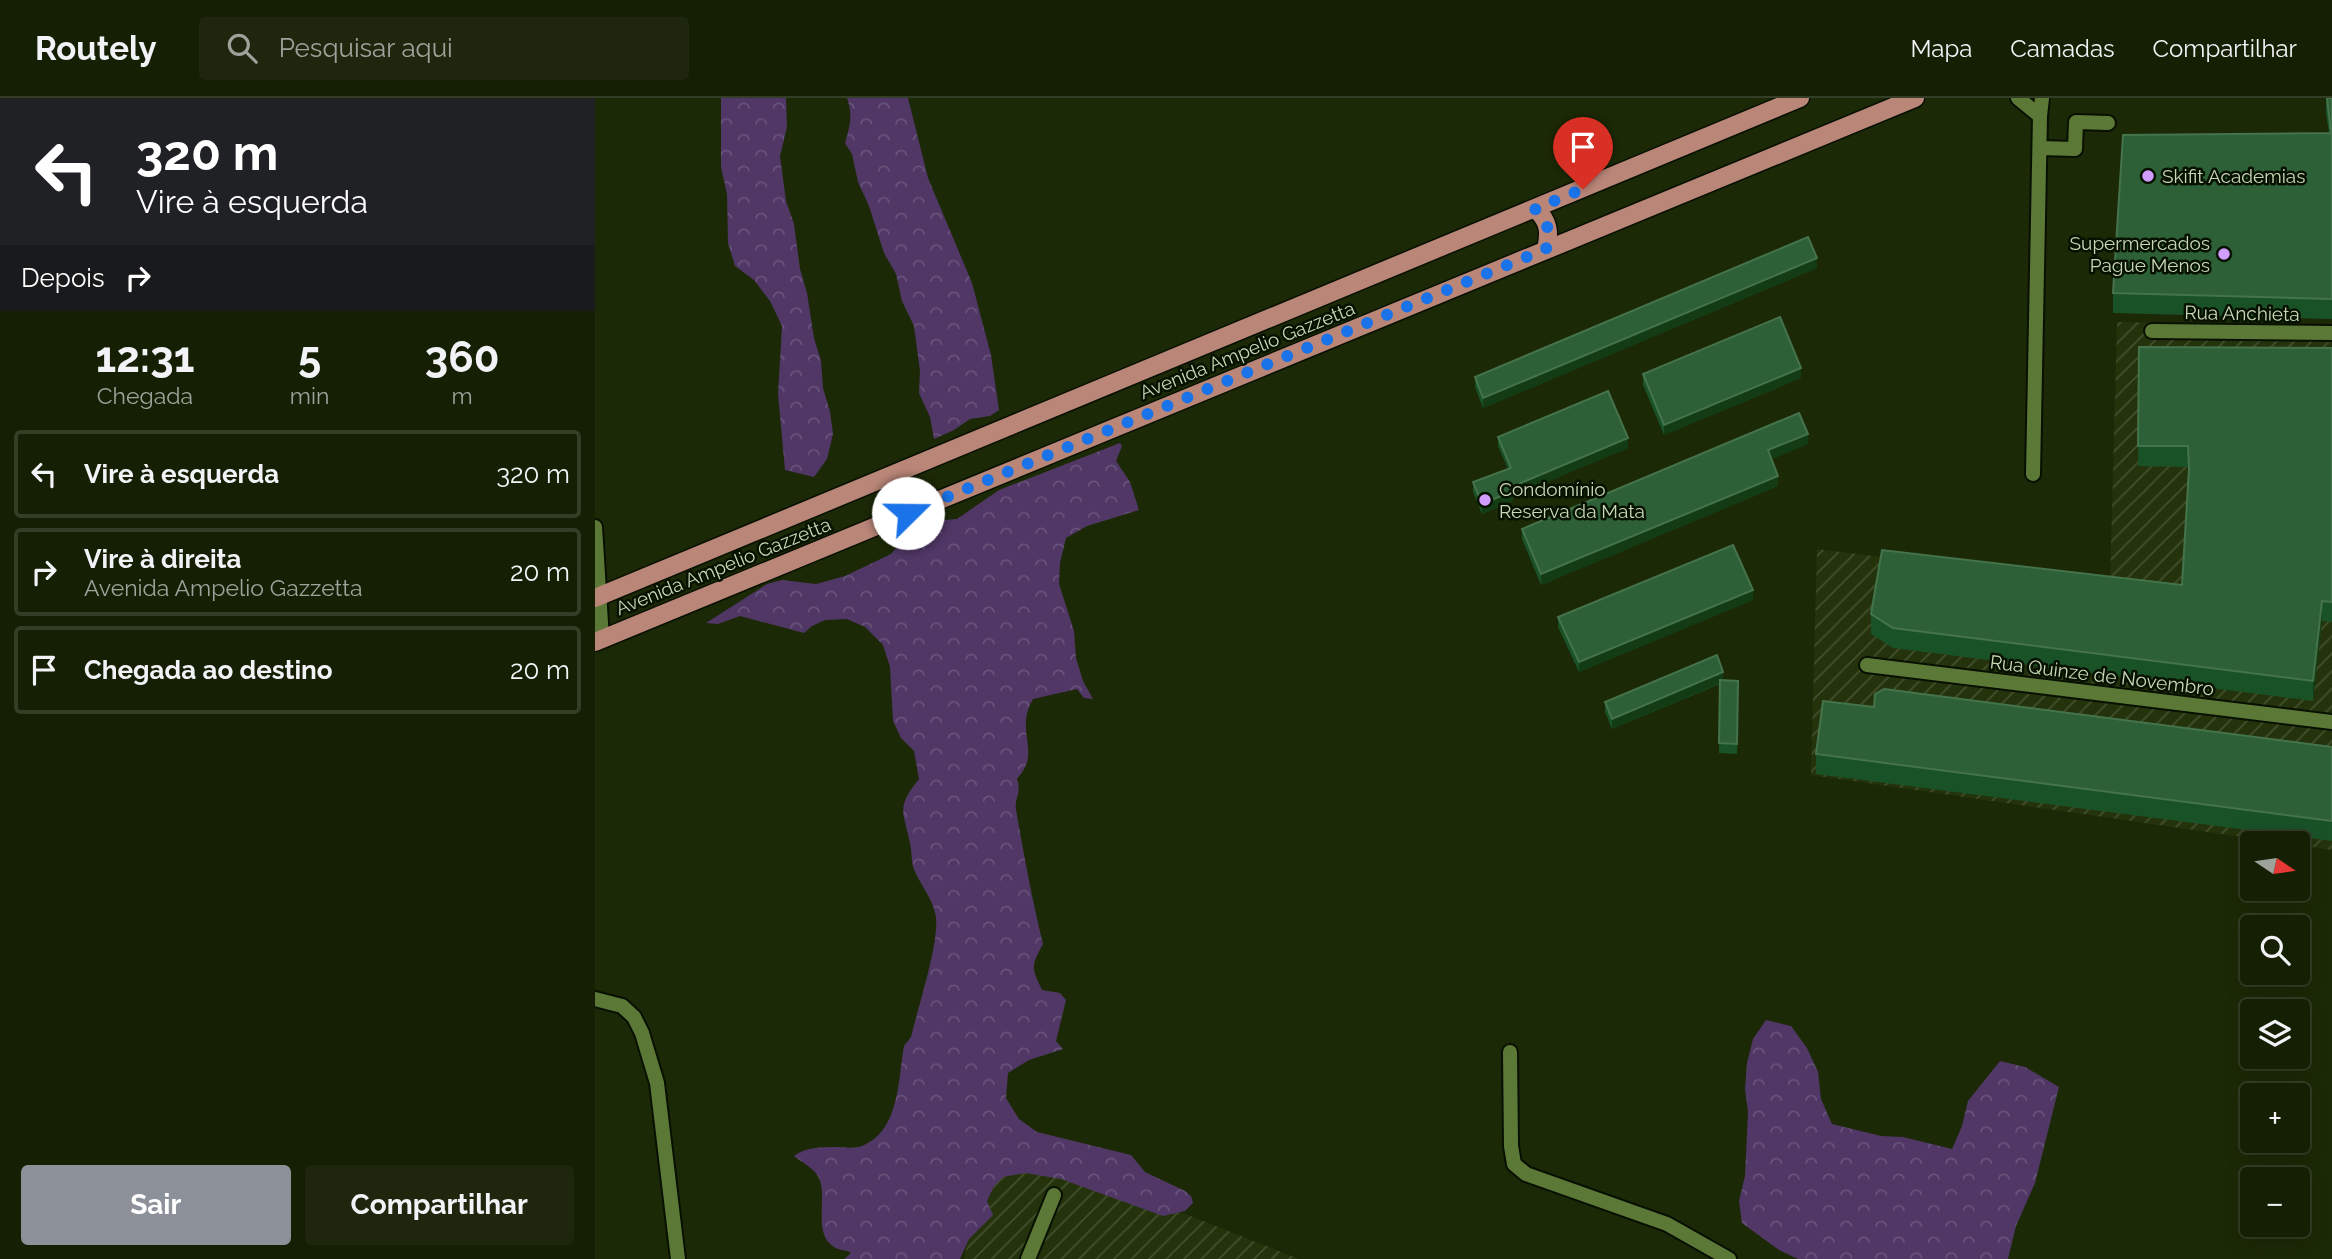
<!DOCTYPE html>
<html lang="pt">
<head>
<meta charset="utf-8">
<style>
	:root { --surface:#151f04; --page:#1e270e; --text:#f1f3f6; --muted:#9da29a; --line:#343d26; --accent:#8c9099 }
	body { margin:0; font-family:Raleway,sans-serif; background:var(--page); color:var(--text); height:100vh; display:flex; flex-direction:column; font-size:26px; white-space:nowrap }
	* { box-sizing:border-box; margin:0 }
	p { font-size:23px; color:var(--muted) }
	.icon { flex:none; width:38px; height:38px; fill:none; stroke:currentColor; stroke-width:2; stroke-linecap:round; stroke-linejoin:round }
	.map { position:relative; flex:1; overflow:hidden }
	.sheet { display:flex; flex-direction:column; background:var(--surface); width:595px }
	.sheet>* { flex:none }
	.guide { background:#202124; color:#fff; overflow:hidden }
	.needle { width:46px; rotate:103deg }
	.buttons { position:absolute; left:1645px; top:733px; display:grid; gap:14px }
	.buttons a { display:grid; place-items:center; width:70px; height:70px; border-radius:7px; background:var(--surface); box-shadow:0 4px 18px #0003,0 0 0 2px var(--line); font-size:35px }
	.pin { position:absolute; display:grid; place-items:center; width:60px; height:60px; color:#fff; margin:-72px -30px; border-radius:50% 50% 50% 0; rotate:-45deg; box-shadow:0 0 7px #0007 }
	.pin .icon { rotate:45deg }
	.me { position:absolute; width:77px; margin:-38px; rotate:68deg; stroke-linejoin:round; filter:drop-shadow(0 0 5px #0008) }
	.turn { display:flex; align-items:center; gap:24px; height:147px; padding:0 21px; font-size:32px }
	.turn .icon { width:91px; height:91px; stroke-width:2.5 }
	.turn b { display:block; font-size:49px; line-height:60px }
	.then { display:flex; align-items:center; height:66px; padding:0 21px; background:#0003; gap:14px; font-size:26px }
	.eta { display:flex; justify-content:space-evenly; align-items:center; height:119px; text-align:center }
	.eta b { font-size:42px; font-weight:700; line-height:49px }
	.button { display:flex; gap:14px; margin-top:auto; padding:14px 21px }
	.button a { flex:1; height:80px; border-radius:7px; background:var(--accent); color:#fff; font-size:28px; font-weight:700; line-height:80px; text-align:center }
	.button a+a { background:var(--page); color:var(--text) }
	ul { padding:0; list-style:none }
	li { display:flex; align-items:center; gap:21px; height:88px; margin:0 14px 10px; padding:0 7px; border:4px solid var(--line); border-radius:7px }
	li div { flex:1 }
	li b { display:block; font-size:26px }
	li em { font-style:normal }
	header { display:flex; align-items:center; gap:42px; box-sizing:border-box; height:98px; padding:0 35px; background:var(--surface); border-bottom:2px solid var(--line) }
	header strong { font-size:33px }
	nav { display:flex; gap:38px; margin-inline-start:auto; font-size:24px }
	.search { width:490px; height:63px; background:var(--page); display:flex; align-items:center; gap:18px; box-sizing:border-box; padding:0 24px; border-radius:7px; color:var(--muted); font-size:26px }
	main { display:flex; flex:1; min-height:0 }
	.map>svg:first-child { display:block }
	.industrial { fill:url(#industrial-furrows) }
	.forest { fill:url(#forest-crowns) }
	.lines { fill:none; stroke-linecap:round; stroke-linejoin:round }
	.minor-casing { stroke:#081001; stroke-width:18 }
	.major-casing { stroke:#081001; stroke-width:21 }
	.minor { stroke:#5c7837; stroke-width:14 }
	.major { stroke:#b98678; stroke-width:18 }
	.wall { fill:#1a5228 }
	.shaded-wall { fill:#133c14 }
	.building { fill:#2d6037; stroke:#45734b; stroke-width:2 }
	.route { stroke:#1a73e8; stroke-width:12; stroke-dasharray:0 21.6 }
	.poi-dot { fill:#d19dfe; stroke:#071100; stroke-width:2.5 }
	.labels { text-anchor:middle; dominant-baseline:central; stroke-width:5; stroke-linejoin:round; paint-order:stroke }
	.poi-label { font-size:19px; fill:#c8d8b6; stroke:#071100; text-anchor:start }
	.street-label { font-size:19px; fill:#c8d8b6; stroke:#071100 }
</style>
</head>
<body>
<header>
<strong>Routely</strong>
<div class="search"><svg class="icon" aria-label="search" viewBox="0 0 24 24"><circle cx="10" cy="10" r="6"/><path d="M15 15l6 6"/></svg>Pesquisar aqui</div>
<nav><a>Mapa</a><a>Camadas</a><a>Compartilhar</a></nav>
</header>
<main>
<section class="sheet">
<div class="guide">
<div class="turn"><svg class="icon" aria-label="left" viewBox="0 0 24 24"><path d="M17 20v-9H6M10 6l-5 5 5 5"/></svg><div><b>320 m</b>Vire à esquerda</div></div>
<div class="then">Depois<svg class="icon" aria-label="right" viewBox="0 0 24 24"><path d="M7 20v-9h11M14 6l5 5-5 5"/></svg></div>
</div>
<div class="eta">
<div><b>12:31</b><p>Chegada</p></div>
<div><b>5</b><p>min</p></div>
<div><b>360</b><p>m</p></div>
</div>
<ul>
<li><svg class="icon" aria-label="left" viewBox="0 0 24 24"><path d="M17 20v-9H6M10 6l-5 5 5 5"/></svg><div><b>Vire à esquerda</b></div><em>320 m</em></li>
<li><svg class="icon" aria-label="right" viewBox="0 0 24 24"><path d="M7 20v-9h11M14 6l5 5-5 5"/></svg><div><b>Vire à direita</b><p>Avenida Ampelio Gazzetta</p></div><em>20 m</em></li>
<li><svg class="icon" aria-label="arrive" viewBox="0 0 24 24"><path d="M6 21V4h12l-3 4 3 4H6"/></svg><div><b>Chegada ao destino</b></div><em>20 m</em></li>
</ul>
<div class="button"><a>Sair</a><a>Compartilhar</a></div>
</section>
<div class="map">
<svg width="1737" height="1161" viewBox="0 0 1737 1161">
	<defs>
		<pattern id="industrial-furrows" width="10" height="10" patternUnits="userSpaceOnUse" patternTransform="scale(1.75)"><rect width="10" height="10" fill="#24330c"/><path d="M-1 1l2-2M0 10L10 0M9 11l2-2" fill="none" stroke="#42502d"/></pattern>
		<pattern id="forest-crowns" width="20" height="18" patternUnits="userSpaceOnUse" patternTransform="scale(1.75)"><rect width="20" height="18" fill="#503766"/><path d="M2 6a3 3 0 1 1 6 0M12 15a3 3 0 1 1 6 0" fill="none" stroke="#68537a"/></pattern>
	</defs>
	<rect width="100%" height="100%" fill="#1c2906"/>
	<path class="industrial" d="M1522 224 1737 227V752L1703 747V746L1689 745 1216 677 1222 451 1515 487Z
		M392 1049 562 1105 704 1161H369Z"/>
	<path class="forest" d="M126 0H191L192 29 185 58 191 103 199 126 205 171 212 195 219 240 226 263 228 290 235 314 238 336 232 361 219 379 190 372 183 296 187 228 175 203 159 182 140 168 133 145 132 96 126 69Z
		M252 0H313L333 80 377 185 396 257 404 312 395 318 375 321 359 332 339 341 335 319 324 295 325 273 319 228 307 203 301 176 289 155 274 108 263 84 257 56 250 45C255 28 258 17 252 0Z
		M525 345 527 348 521 363 535 384 544 412 492 428 471 440 465 465 464 486 479 533 481 560 488 583 498 601 489 600 482 591 438 601C422 628 439 648 431 667 429 672 425 677 422 681 427 697 419 699 421 712 429 757 437 801 448 846 436 868 436 869 447 892L465 895 471 902 461 943 468 951 434 962 413 975 411 1000 424 1021 442 1034 536 1057 550 1074 590 1093 596 1098 598 1105 590 1113 568 1118 466 1081 430 1075 408 1079 399 1088 392 1103 398 1117 374 1141 365 1161H249L255 1156V1154C250 1152 243 1152 239 1149 217 1135 233 1100 224 1080 219 1070 208 1065 199 1058 211 1049 226 1049 240 1049 248 1049 260 1051 267 1048 305 1033 303 981 309 948L316 939C323 910 344 846 341 819 338 800 325 787 319 771 316 764 317 753 315 745 308 712 301 710 324 681L319 653 306 640 298 623 295 569 288 547 270 529 252 521 230 522 217 528 209 535 145 518 123 526 111 525 172 486 187 482 221 486 250 478 296 456 323 424 362 421 404 392Z
		M1171 922 1196 928 1212 950 1223 974 1226 1001 1237 1026 1286 1038 1308 1039 1357 1051 1367 1028 1373 1003 1405 963 1430 969 1464 989 1440 1085 1421 1128 1413 1161H1203L1184 1152 1147 1125 1144 1103 1150 1078 1153 1014 1150 991 1152 965 1158 941Z"/>
	<g class="lines">
		<g class="minor-casing">
			<path id="minor" d="M1423 0 1445 18
				M1445 50 1480 51 1481 24 1513 25
				M1557 233 1737 235
				M1438 376 1445 18 1447 0
				M0 429 7 541
				M1272 567 1737 624
				M0 901 27 908 39 919 47 935 62 985 83 1161
				M915 954 916 1048 919 1066 931 1076 1072 1126 1134 1161
				M433 1161 459 1097"/>
		</g>
		<g class="major-casing">
			<path id="major" d="M940 111C954 122 955 135 951 151
				M0 500 1205 0
				M0 544 1320 0"/>
		</g>
		<use href="#minor" class="minor"/>
		<use href="#major" class="major"/>
	</g>
	<path class="wall" d="M1731 0H1737V221L1518 215V195L1734 35 1731 16Z
		M1222 170 888 310 880 289V279Z
		M1544 249 1737 250V524L1727 523 1718 603 1298 550 1276 536V516L1587 487 1594 379 1593 369 1543 368Z
		M1048 276 1206 280 1069 337 1048 287Z
		M903 339 1033 350 918 398V403L887 416 878 394V384L913 371 903 348Z
		M1213 346 1176 361 1183 388 946 487 927 441V431Z
		M1158 502 984 574 963 529V519Z
		M1128 582 1143 583 1142 656 1124 655 1125 586 1017 631 1010 614V604Z
		M1279 609 1737 649V743L1221 676V656Z"/>
	<path class="shaded-wall" d="M1222 160V170L888 310V300Z
		M1206 270V280L1069 337V327Z
		M1213 336V346L1173 363V352Z
		M1033 340V350L918 398V403L887 416V406L916 389Z
		M1183 378V388L946 487V476Z
		M1158 492V502L984 574V564Z
		M1727 503V523L1718 603V583Z
		M1128 574V584L1017 631V621Z"/>
	<path class="building" d="M1732 0H1737V201L1518 195 1528 37 1736 35Z
		M1213 139 1222 160 888 300 880 279Z
		M1185 219 1206 270 1069 327 1048 276Z
		M1544 249 1737 250V504L1727 503 1718 583 1298 530 1276 516 1287 452 1587 487 1594 371 1593 348H1543Z
		M1013 293 1033 340 916 389 918 393 887 406 878 384 916 370 903 339Z
		M1204 315 1213 336 1173 352 1183 378 946 476 927 431Z
		M1138 447 1158 492 984 564 963 519Z
		M1122 557 1128 574 1017 621 1010 604Z
		M1125 582 1143 583 1142 646 1124 645Z
		M1289 591 1737 649V723L1221 656 1228 603 1279 609 1280 596Z"/>
	<g class="lines">
		<path class="route" d="M313 415 951 151C955 135 954 122 940 111L988 91"/>
	</g>
	<g class="poi-dot">
		<circle cx="1553" cy="78" r="7"/>
		<circle cx="1629" cy="156" r="7"/>
		<circle cx="890" cy="402" r="7"/>
	</g>
	<g class="labels">
		<g class="poi-label">
			<text x="1567" y="78">Skifit Academias</text>
			<text x="1615" y="145" text-anchor="end">Supermercados<tspan x="1615" dy="22">Pague Menos</tspan></text>
			<text x="904" y="391">Condomínio<tspan x="904" dy="22">Reserva da Mata</tspan></text>
		</g>
		<g class="street-label">
			<text transform="translate(1647 215) rotate(1)">Rua Anchieta</text>
			<text transform="translate(652 252) rotate(-22)">Avenida Ampelio Gazzetta</text>
			<text transform="translate(128 468) rotate(-22)">Avenida Ampelio Gazzetta</text>
			<text transform="translate(1507 577) rotate(7)">Rua Quinze de Novembro</text>
		</g>
	</g>
</svg>
<div class="buttons">
<a><svg class="needle" viewBox="-14 -14 28 28"><path d="M0-13l5 13h-10z" fill="#e53935"/><path d="M0 13l5-13h-10z" fill="#9da29a"/></svg></a>
<a><svg class="icon" aria-label="search" viewBox="0 0 24 24"><circle cx="10" cy="10" r="6"/><path d="M15 15l6 6"/></svg></a>
<a><svg class="icon" aria-label="layers" viewBox="0 0 24 24"><path d="M12 4l9 5-9 5-9-5zM3 14l9 5 9-5"/></svg></a>
<a>+</a>
<a>−</a>
</div>
<div class="pin" style="left:988px;top:91px;background:#d93025"><svg class="icon" aria-label="arrive" viewBox="0 0 24 24"><path d="M6 21V4h12l-3 4 3 4H6"/></svg></div>
<svg class="me" style="left:313px;top:415px" viewBox="-20 -20 40 40"><circle r="19" fill="#fff"/><path d="M0-13L10 11 0 6-10 11z" fill="#1a73e8"/></svg>
</div>
</main>
</body>
</html>
